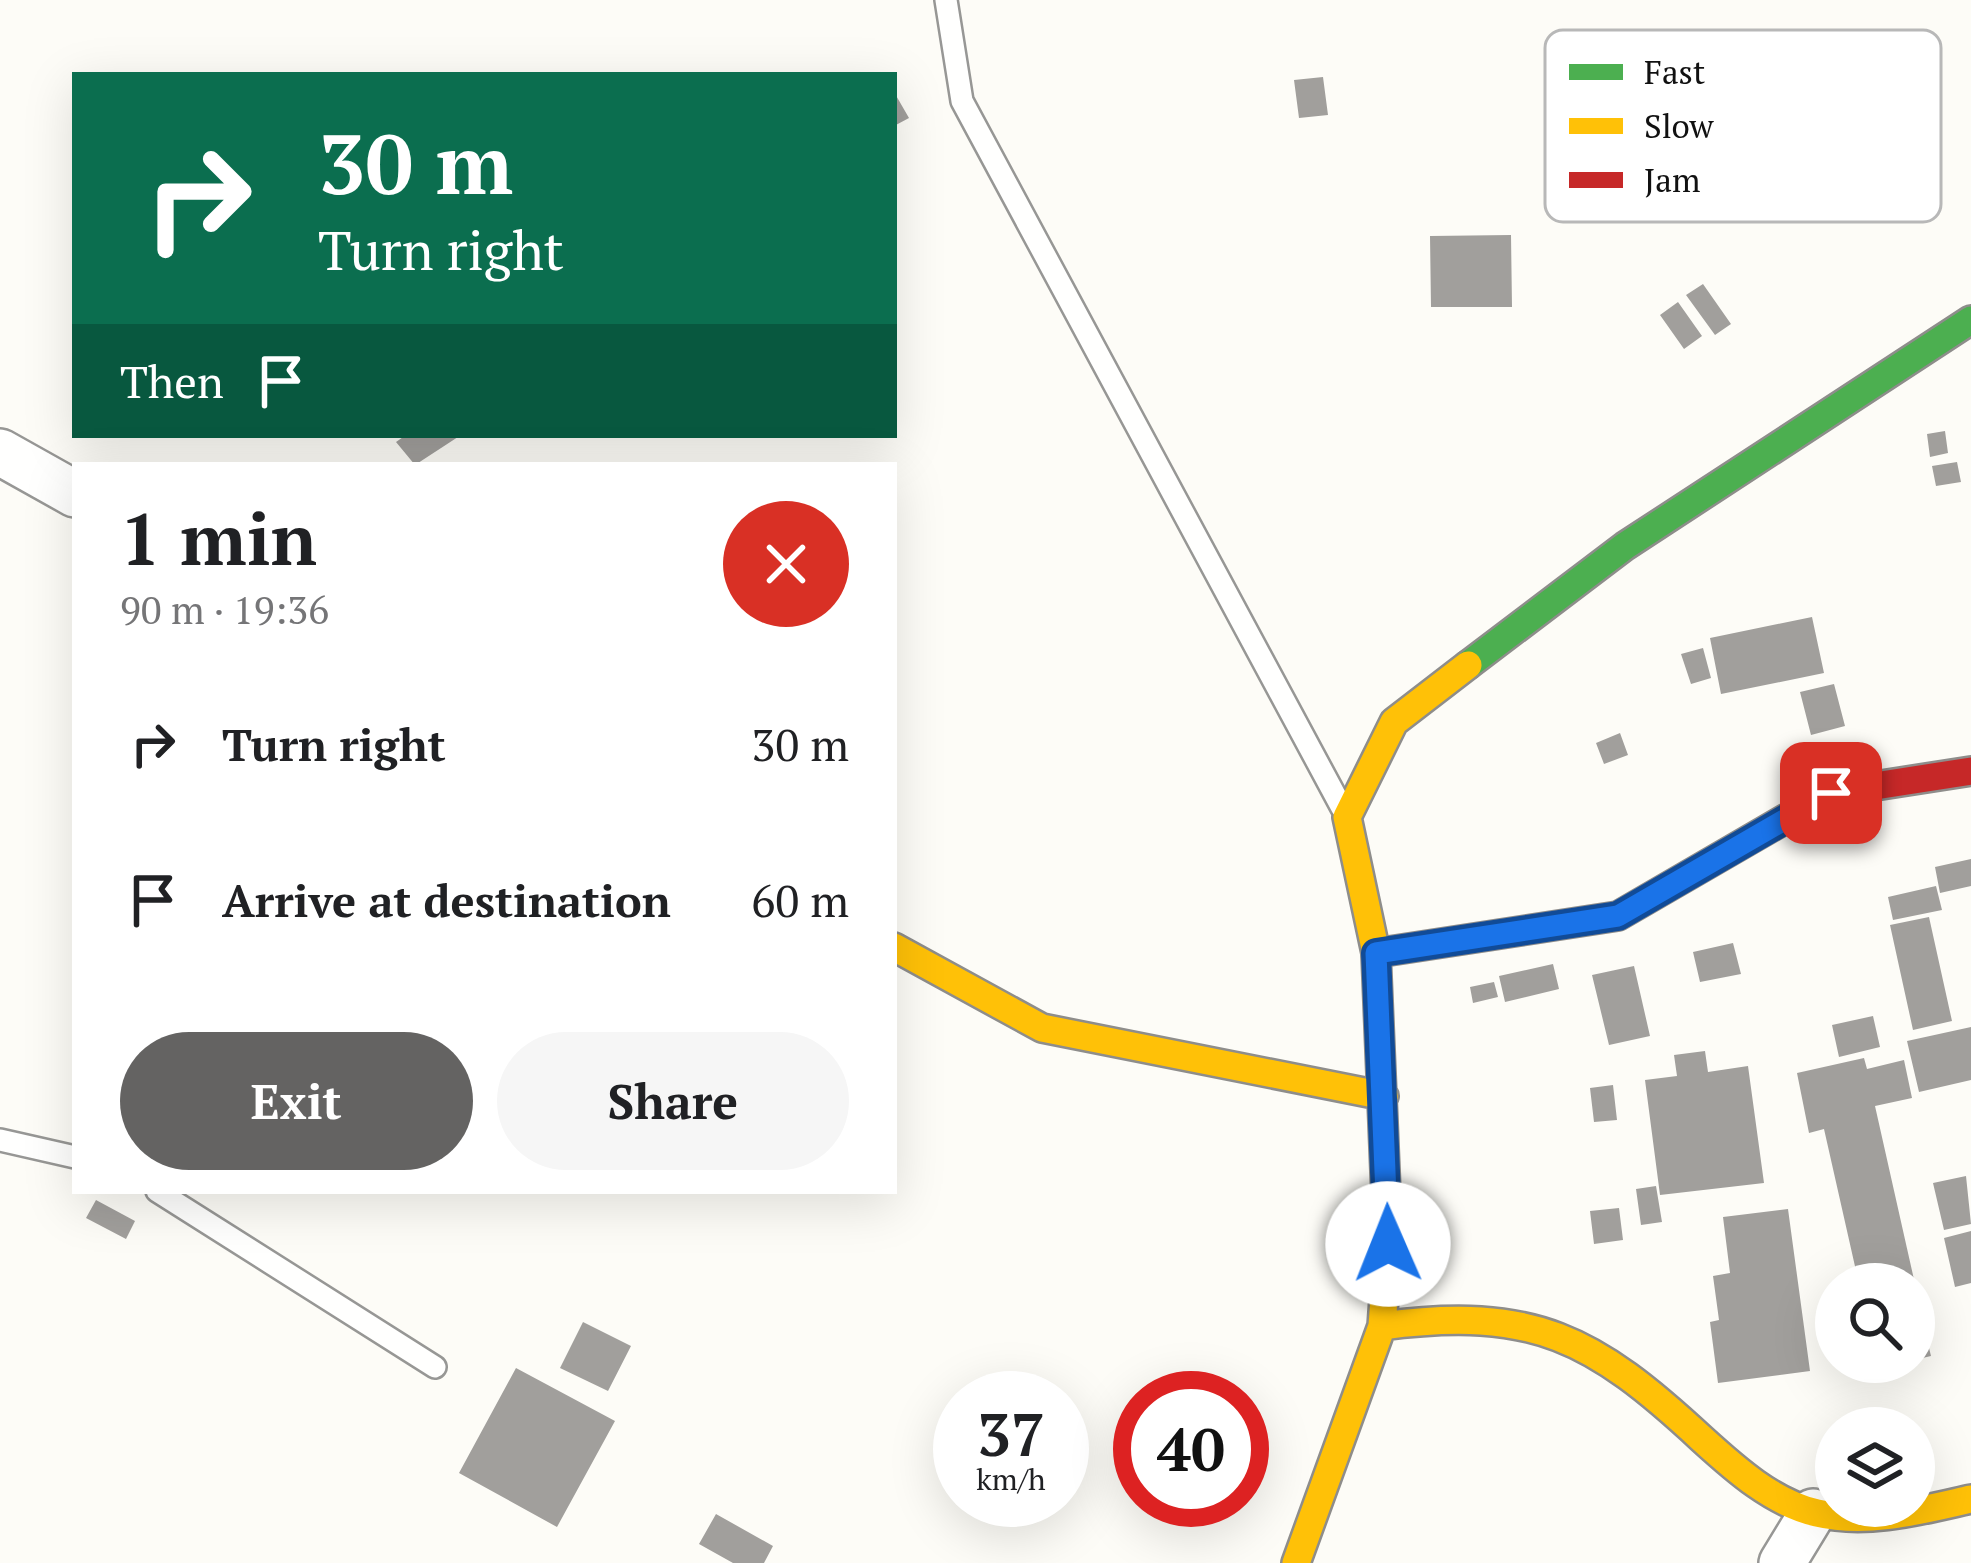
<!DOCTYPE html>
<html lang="en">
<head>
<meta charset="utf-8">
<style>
	:root { --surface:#fff; --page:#f6f6f6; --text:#202124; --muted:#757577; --accent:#646362 }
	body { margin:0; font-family:"PT Serif",serif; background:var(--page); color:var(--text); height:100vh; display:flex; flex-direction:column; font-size:45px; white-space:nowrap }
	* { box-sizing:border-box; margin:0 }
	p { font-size:39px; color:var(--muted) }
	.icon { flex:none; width:66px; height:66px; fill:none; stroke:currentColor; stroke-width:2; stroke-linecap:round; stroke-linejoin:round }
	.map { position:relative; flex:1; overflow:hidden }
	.side { position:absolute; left:72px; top:462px; width:825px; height:732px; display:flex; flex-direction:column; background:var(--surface); border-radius:0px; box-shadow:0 12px 48px #0002 }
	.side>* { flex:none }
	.guide { position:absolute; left:72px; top:72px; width:825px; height:366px; border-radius:0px; box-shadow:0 12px 48px #0002; background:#0b6e4f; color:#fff; overflow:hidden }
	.buttons { position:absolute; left:1815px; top:1263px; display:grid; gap:24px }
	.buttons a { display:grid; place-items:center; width:120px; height:120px; border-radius:50%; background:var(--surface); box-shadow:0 12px 48px #0002; font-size:60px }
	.speed { position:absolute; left:933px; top:1371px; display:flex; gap:24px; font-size:60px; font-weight:700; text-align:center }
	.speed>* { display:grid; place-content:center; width:156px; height:156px; border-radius:50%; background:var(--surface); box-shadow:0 12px 48px #0002; line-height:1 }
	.speed small { font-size:30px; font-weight:400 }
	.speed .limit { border:18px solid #d22; background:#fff; color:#111 }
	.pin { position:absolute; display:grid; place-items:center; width:102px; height:102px; color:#fff; margin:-51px; border-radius:24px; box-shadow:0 6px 18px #0006 }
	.me { position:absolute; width:132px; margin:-66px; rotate:359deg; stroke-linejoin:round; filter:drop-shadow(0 0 9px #0008) }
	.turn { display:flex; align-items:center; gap:42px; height:252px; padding:0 48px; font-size:54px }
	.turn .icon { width:156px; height:156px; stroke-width:2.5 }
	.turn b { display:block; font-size:84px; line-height:102px }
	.then { display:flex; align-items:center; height:114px; padding:0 48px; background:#0003; gap:24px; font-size:45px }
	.round { display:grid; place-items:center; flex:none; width:126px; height:126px; border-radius:63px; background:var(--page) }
	.overview { display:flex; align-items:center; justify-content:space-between; height:204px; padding:0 48px }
	h1 { font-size:72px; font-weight:700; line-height:90px }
	.action { display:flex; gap:24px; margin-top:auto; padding:24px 48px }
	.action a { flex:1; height:138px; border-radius:72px; background:var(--accent); color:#fff; font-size:48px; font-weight:700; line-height:138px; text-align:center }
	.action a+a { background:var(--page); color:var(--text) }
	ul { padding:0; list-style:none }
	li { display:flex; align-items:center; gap:36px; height:156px; padding:0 48px }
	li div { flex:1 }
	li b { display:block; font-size:45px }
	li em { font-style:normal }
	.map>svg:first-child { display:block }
	.building { fill:#a19f9c }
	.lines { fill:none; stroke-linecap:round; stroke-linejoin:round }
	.lane-casing { stroke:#979795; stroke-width:26 }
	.street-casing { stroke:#979795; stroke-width:50 }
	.fast-casing { stroke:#8e8d8b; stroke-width:32 }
	.slow-casing { stroke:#8e8d8b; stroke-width:32 }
	.jam-casing { stroke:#8e8d8b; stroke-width:32 }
	.lane { stroke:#fffffe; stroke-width:21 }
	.street { stroke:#fffffe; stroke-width:45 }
	.fast { stroke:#4caf50; stroke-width:27 }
	.slow { stroke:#ffc107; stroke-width:27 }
	.jam { stroke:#c62828; stroke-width:27 }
	.route-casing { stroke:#114b97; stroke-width:30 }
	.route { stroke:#1a73e8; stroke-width:21 }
	.key { fill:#fff; stroke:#b8b8b8; stroke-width:3 }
	.key-label { font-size:33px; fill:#111 }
</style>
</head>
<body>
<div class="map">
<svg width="1971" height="1563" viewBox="0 0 1971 1563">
	<rect width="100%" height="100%" fill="#fdfcf7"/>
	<path class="building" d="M1323 77 1328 115 1299 118 1294 80Z
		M894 92 909 118 894 126Z
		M1511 235 1512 307H1431L1430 236Z
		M1703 284 1731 324 1715 335 1686 295Z
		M1678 302 1702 336 1684 349 1660 315Z
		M1945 431 1948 453 1930 457 1927 434Z
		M406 435H461L415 465 396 442Z
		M1957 462 1961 482 1936 486 1932 466Z
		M1812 617 1824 673 1721 694 1710 638Z
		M1703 648 1711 678 1691 684 1681 654Z
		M1834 684 1845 726 1811 735 1800 692Z
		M1620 733 1628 755 1604 764 1596 743Z
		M1971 859V886L1940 893 1935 867Z
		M1936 886 1942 910 1893 920 1888 897Z
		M1929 917 1952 1021 1913 1030 1890 925Z
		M1733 943 1741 974 1700 982 1693 952Z
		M1553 964 1559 989 1505 1002 1499 976Z
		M1634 966 1650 1036 1609 1045 1592 975Z
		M1494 982 1498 997 1473 1003 1470 987Z
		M1873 1016 1880 1047 1839 1057 1832 1025Z
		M1971 1027V1080L1919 1092 1907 1041Z
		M1705 1051 1708 1072 1748 1066 1764 1183 1660 1195 1645 1080 1677 1076 1674 1055Z
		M1864 1058 1867 1069 1904 1060 1912 1098 1875 1106 1915 1284H1859L1824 1129 1809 1133 1797 1073Z
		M1613 1085 1617 1120 1594 1122 1590 1088Z
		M1966 1176 1971 1224 1944 1230 1933 1183Z
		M1656 1186 1662 1222 1641 1225 1636 1189Z
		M96 1200 135 1221 126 1239 86 1218Z
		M1619 1208 1623 1240 1594 1244 1590 1211Z
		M1788 1209 1810 1371 1718 1383 1710 1322 1719 1320 1713 1276 1730 1273 1723 1217Z
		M1971 1231V1283L1955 1287 1944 1238Z
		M1914 1287 1931 1356 1914 1360Z
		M583 1322 631 1346 608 1391 560 1368Z
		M516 1368 615 1421 557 1527 459 1473Z
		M716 1514 773 1546 764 1563H733L699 1544Z"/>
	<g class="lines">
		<g class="lane-casing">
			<path id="lane" d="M946 0 962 101 1342 808
				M0 1140 75 1157
				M157 1191 435 1367"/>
		</g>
		<g class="street-casing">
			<path id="street" d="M0 452 75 494
				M1782 1563 1813 1512"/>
		</g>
		<g class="fast-casing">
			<path id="fast" d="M1468 665 1625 546 1971 320"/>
		</g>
		<g class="slow-casing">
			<path id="slow" d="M894 947 1042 1028 1384 1096
				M1382 1326C1534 1306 1593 1338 1702 1439 1735 1469 1773 1503 1817 1513 1868 1525 1922 1510 1971 1499
				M1296 1563 1382 1326 1388 1244 1376 953 1347 817 1394 722 1468 665"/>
		</g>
		<g class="jam-casing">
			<path id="jam" d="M1376 953 1618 916 1830 793 1971 771"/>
		</g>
		<use href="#lane" class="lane"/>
		<use href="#street" class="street"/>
		<use href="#fast" class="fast"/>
		<use href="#slow" class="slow"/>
		<use href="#jam" class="jam"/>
	</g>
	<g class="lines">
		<g class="route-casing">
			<path id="route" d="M1388 1244 1376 953 1618 916 1831 793"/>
		</g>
		<use href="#route" class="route"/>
	</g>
	<rect x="1545" y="30" width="396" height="192" rx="18" class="key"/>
	<rect x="1569" y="64" width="54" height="16" fill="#4caf50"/>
	<rect x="1569" y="118" width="54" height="16" fill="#ffc107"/>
	<rect x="1569" y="172" width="54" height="16" fill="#c62828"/>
	<g class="key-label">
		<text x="1644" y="84">Fast</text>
		<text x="1644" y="138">Slow</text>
		<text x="1644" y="192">Jam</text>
	</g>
</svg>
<div class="buttons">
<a><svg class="icon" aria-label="search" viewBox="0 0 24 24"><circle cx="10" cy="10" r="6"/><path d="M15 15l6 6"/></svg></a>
<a><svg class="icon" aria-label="layers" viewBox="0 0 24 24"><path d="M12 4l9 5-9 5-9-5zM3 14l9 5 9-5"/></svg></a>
</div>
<div class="speed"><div>37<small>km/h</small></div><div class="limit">40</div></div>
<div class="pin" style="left:1831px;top:793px;background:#d93025"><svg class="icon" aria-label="arrive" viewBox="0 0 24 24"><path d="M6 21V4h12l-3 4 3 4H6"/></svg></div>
<svg class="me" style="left:1388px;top:1244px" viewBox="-20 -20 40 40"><circle r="19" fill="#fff"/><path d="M0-13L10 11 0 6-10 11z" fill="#1a73e8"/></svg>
<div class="guide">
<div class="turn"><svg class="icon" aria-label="right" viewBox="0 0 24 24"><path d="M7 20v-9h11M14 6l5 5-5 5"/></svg><div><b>30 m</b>Turn right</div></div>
<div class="then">Then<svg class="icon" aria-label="arrive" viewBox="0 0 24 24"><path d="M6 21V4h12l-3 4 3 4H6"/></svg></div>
</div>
<section class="side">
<div class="overview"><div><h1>1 min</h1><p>90 m · 19:36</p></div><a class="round" style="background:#d93025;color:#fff"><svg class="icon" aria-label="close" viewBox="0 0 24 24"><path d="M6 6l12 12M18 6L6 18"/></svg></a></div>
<ul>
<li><svg class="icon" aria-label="right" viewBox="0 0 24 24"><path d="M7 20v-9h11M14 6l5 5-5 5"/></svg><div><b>Turn right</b></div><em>30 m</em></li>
<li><svg class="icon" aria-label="arrive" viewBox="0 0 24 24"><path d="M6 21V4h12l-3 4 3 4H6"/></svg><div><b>Arrive at destination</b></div><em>60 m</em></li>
</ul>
<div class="action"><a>Exit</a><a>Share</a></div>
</section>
</div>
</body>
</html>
